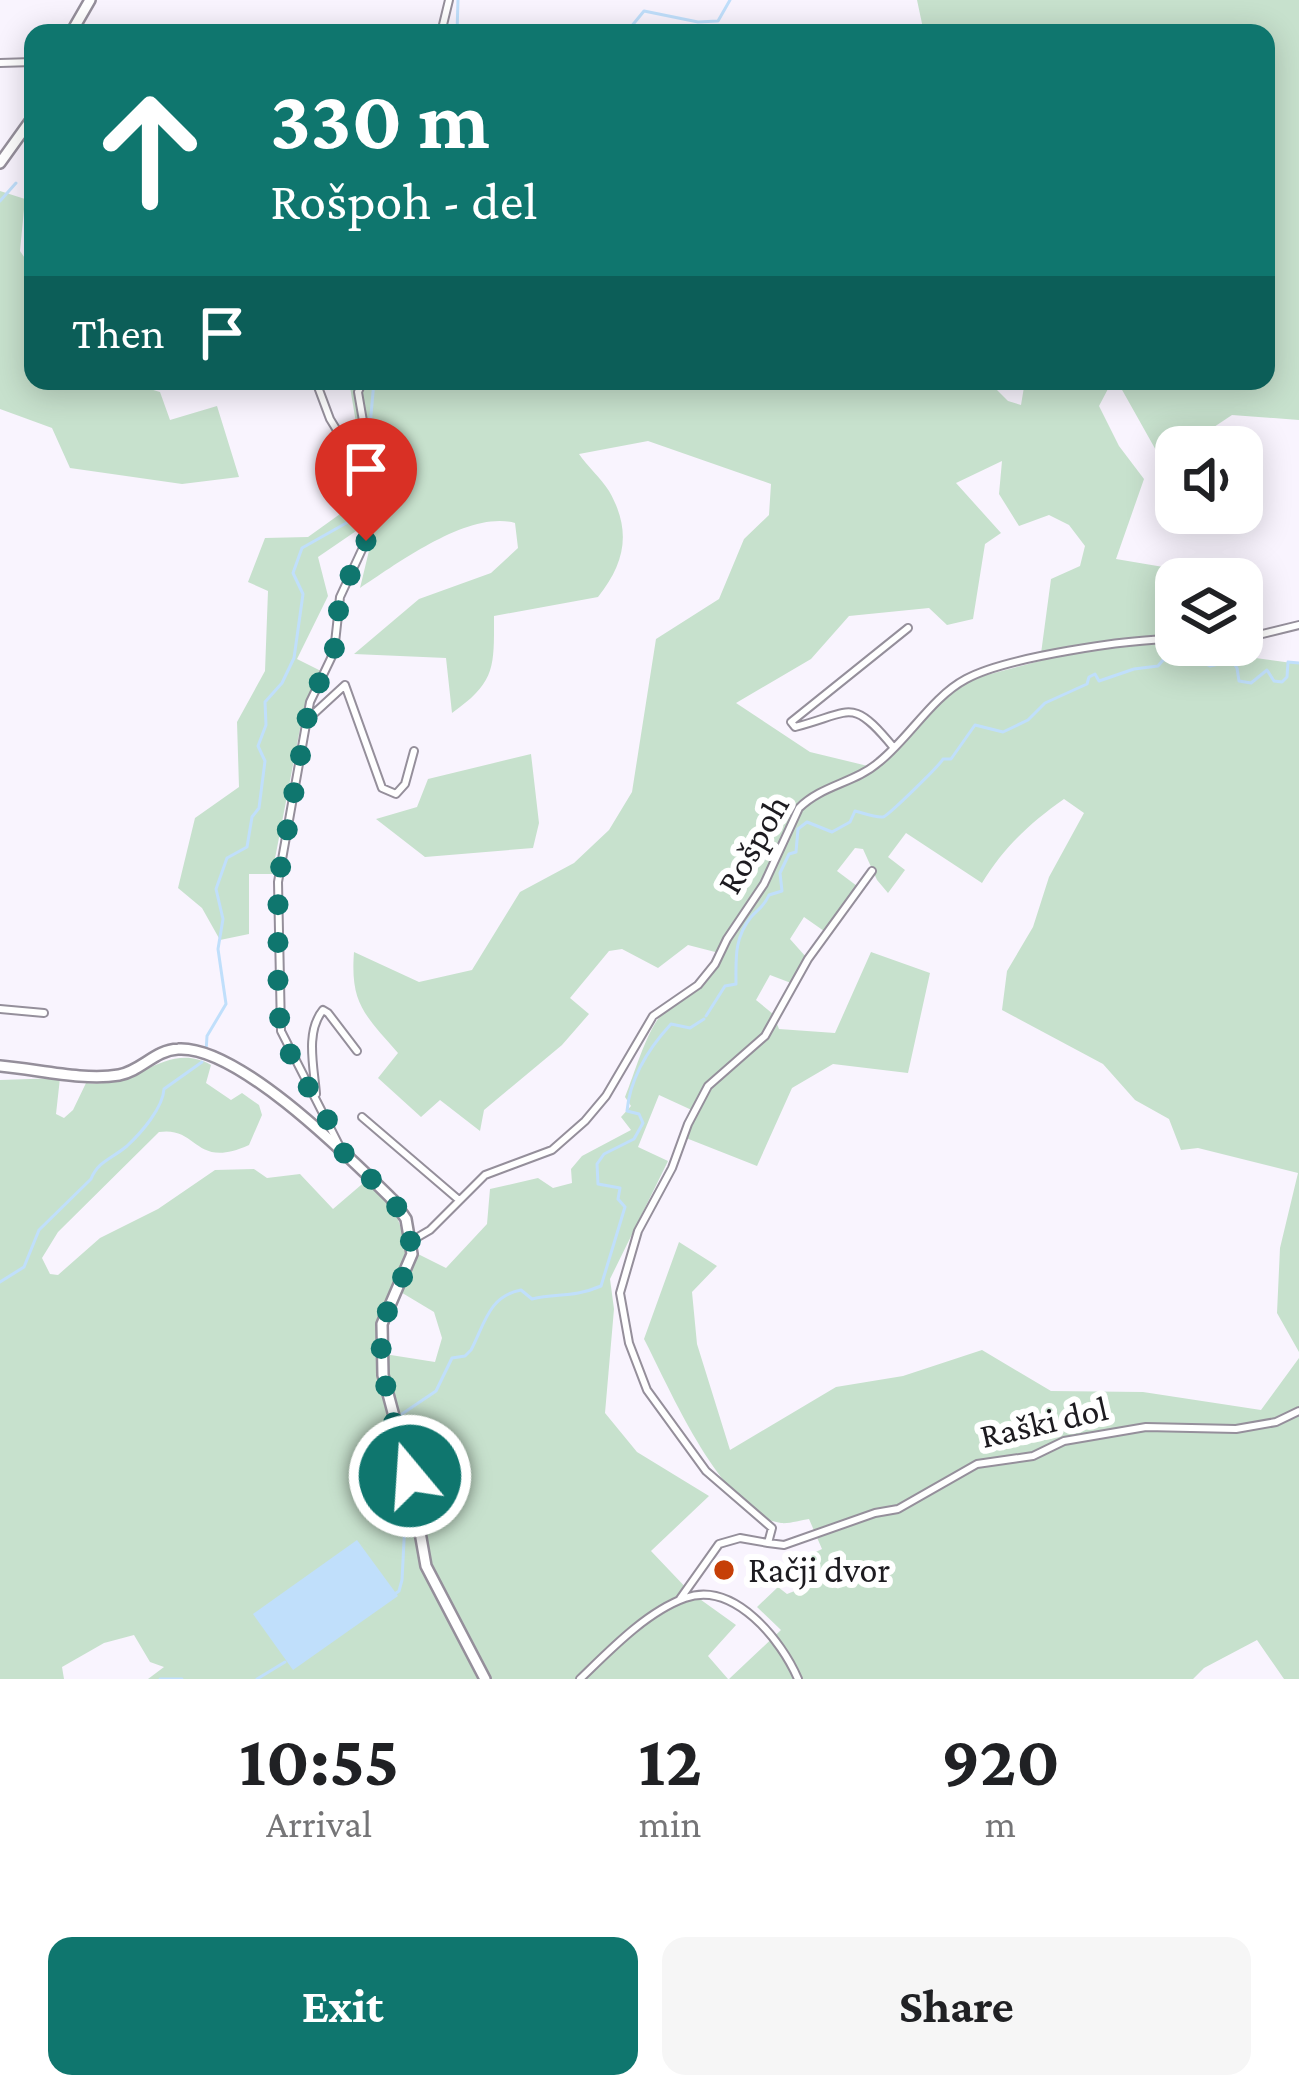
<!DOCTYPE html>
<html lang="en">
<head>
<meta charset="utf-8">
<style>
	:root { --surface:#fff; --page:#f6f6f6; --text:#202124; --muted:#757577; --accent:#0f766e }
	body { margin:0; font-family:"Crimson Pro",serif; background:var(--page); color:var(--text); height:100vh; display:flex; flex-direction:column; font-size:45px; white-space:nowrap }
	* { box-sizing:border-box; margin:0 }
	p { font-size:39px; color:var(--muted) }
	.icon { flex:none; width:66px; height:66px; fill:none; stroke:currentColor; stroke-width:2; stroke-linecap:round; stroke-linejoin:round }
	.map { position:relative; height:1679px; overflow:hidden }
	.sheet { display:flex; flex-direction:column; background:var(--surface); flex:1 }
	.sheet>* { flex:none }
	.hud { position:absolute; left:24px; top:24px; width:1251px; height:366px; border-radius:24px; box-shadow:0 6px 30px #0003; background:#0f766e; color:#fff; overflow:hidden }
	.buttons { position:absolute; left:1155px; top:426px; display:grid; gap:24px }
	.buttons a { display:grid; place-items:center; width:108px; height:108px; border-radius:24px; background:var(--surface); box-shadow:0 6px 30px #0003; font-size:60px }
	.pin { position:absolute; display:grid; place-items:center; width:102px; height:102px; color:#fff; margin:-123px -51px; border-radius:50% 50% 50% 0; rotate:-45deg; box-shadow:0 0 12px #0007 }
	.pin .icon { rotate:45deg }
	.me { position:absolute; width:132px; margin:-66px; rotate:342deg; stroke-linejoin:round; filter:drop-shadow(0 0 9px #0008) }
	.turn { display:flex; align-items:center; gap:42px; height:252px; padding:0 48px; font-size:54px }
	.turn .icon { width:156px; height:156px; stroke-width:2.5 }
	.turn b { display:block; font-size:84px; line-height:102px }
	.then { display:flex; align-items:center; height:114px; padding:0 48px; background:#0003; gap:24px; font-size:45px }
	.eta { display:flex; justify-content:space-evenly; align-items:center; height:204px; text-align:center }
	.eta b { font-size:72px; font-weight:700; line-height:84px }
	.cta { display:flex; gap:24px; margin-top:auto; padding:24px 48px }
	.cta a { flex:1; height:138px; border-radius:24px; background:var(--accent); color:#fff; font-size:48px; font-weight:700; line-height:138px; text-align:center }
	.cta a+a { background:var(--page); color:var(--text) }
	.map>svg:first-child { display:block }
	.green { fill:#c7e1cd; fill-rule:evenodd }
	.water { fill:#c0dffb }
	.lines { fill:none; stroke-linecap:round; stroke-linejoin:round }
	.stream { stroke:#c0dffb; stroke-width:3 }
	.street-casing { stroke:#958f9b; stroke-width:10 }
	.secondary-casing { stroke:#958f9b; stroke-width:14 }
	.street { stroke:#fff; stroke-width:6 }
	.secondary { stroke:#fff; stroke-width:9 }
	.route { stroke:#0f766e; stroke-width:21; stroke-dasharray:0 37.8 }
	.poi-dot { fill:#c63f07; stroke:#fff; stroke-width:4.5 }
	.labels { text-anchor:middle; dominant-baseline:central; stroke-width:12; stroke-linejoin:round; paint-order:stroke }
	.street-label { font-size:36px; fill:#1d1b20; stroke:#fff }
	.poi-label { font-size:36px; fill:#1d1b20; stroke:#fff; text-anchor:start }
</style>
</head>
<body>
<div class="map">
<svg width="1299" height="1679" viewBox="0 0 1299 1679">
	<rect width="100%" height="100%" fill="#f9f4fe"/>
	<path class="green" d="M917 0H1299V420L1232 415 1184 447H1176V452L1162 461 1121 388 1109 387 1099 406 1119 446 1144 479 1116 559 1181 570 1168 646 1299 664V1352L1277 1313 1280 1248 1298 1173 1198 1148 1181 1150 1169 1119 1135 1100 1103 1064 1002 1010 1007 971 1033 927 1049 877 1084 813 1064 799C1030 823 1004 847 982 883L906 833 888 857 905 870 888 893 877 880 863 849 855 848 837 871 857 886 824 931 804 917 790 939 806 957 791 983 770 975 756 1000 773 1014 779 1029 835 1033 871 952 930 973 908 1073 833 1064 792 1088 757 1166 686 1138 696 1112 659 1095 638 1147 668 1161 610 1279 614 1309 605 1413 637 1452 709 1496 651 1551 690 1592 736 1625 708 1656 728 1679H148L164 1667 150 1662 134 1635 104 1643 62 1667 64 1679H0V1080L60 1078 56 1114 64 1118 73 1110 86 1083C138 1089 167 1040 211 1065L206 1083 231 1100 242 1093 259 1105 262 1115 249 1145C194 1170 199 1126 159 1132L58 1232 42 1258 50 1274 58 1275 100 1238 158 1209 215 1170 254 1169 267 1178 300 1174 333 1209 368 1179 391 1199 408 1249 446 1268 487 1224 490 1189 538 1178 553 1188 572 1183 571 1169 582 1156 631 1130 621 1117 631 1106 625 1097C637 1068 647 1025 670 1005 692 987 711 981 723 954L688 945 658 968 622 949 609 951 570 998 589 1014 562 1045 484 1110 480 1131 440 1100 421 1117 378 1078 398 1053C365 1015 350 1004 354 952L419 982 472 970 520 892 574 863 609 830 632 792 656 639 719 599 744 539 769 515 771 484 648 441 579 454C587 466 601 478 609 491 632 531 625 563 598 597L494 616C494 667 496 682 452 713L446 658 354 654 419 599 491 573 518 548 515 523C469 510 398 563 360 588L374 530 349 381H988L1008 401 1021 405 1025 381H1266V33H924ZM1002 461 999 494 1019 526 1049 515 1069 525 1085 546 1080 566 1051 579 1040 661 964 681 872 767 810 752 736 703 811 659 849 616 929 608 947 625 973 619 985 544 1001 533 956 483ZM394 1288 434 1312 442 1338 435 1362 378 1353 381 1315Z
		M0 191 25 199 20 251 33 270V381H123L160 392 170 420 217 406 239 477 182 484 70 468 52 428 0 409Z
		M354 504 359 529 318 557 328 596 297 659 321 671 304 708 272 874H249V934L220 940 202 908 178 888 195 818 239 787 237 722 265 671 268 591 248 582 265 538 308 537Z
		M531 754 539 823 533 848 425 857 376 819 417 807 428 779Z
		M679 1242 717 1266 692 1292 697 1344 730 1450 836 1387 903 1376 982 1350 1051 1391 1143 1392 1261 1410 1299 1358V1679H1284L1257 1640 1204 1668 1193 1679H729L781 1630 757 1607 778 1587 787 1594 815 1583 805 1557 822 1549 809 1519C801 1520 789 1524 781 1523 722 1514 669 1387 644 1339Z"/>
	<path class="water" d="M357 1540 398 1596 293 1670 253 1614Z"/>
	<g class="lines">
		<path class="stream" d="M457 33 458 0
			M626 33 644 11 698 22 718 21 730 0
			M0 201 16 183
			M706 1016 725 986 736 984C736 959 734 938 751 917 759 908 764 907 769 895L782 891 780 873 789 854 796 852 798 829 807 822 832 832 850 822 855 811C863 813 876 818 883 817 888 816 940 765 943 759H951L975 725 1003 732 1028 720 1045 703 1087 684 1089 677 1095 674 1099 681 1134 669 1158 666 1163 660 1196 659 1210 666 1232 661 1237 668 1239 681 1251 683 1267 670 1274 681 1282 682 1287 677 1288 662 1299 663
			M206 1052 207 1036 226 1004 218 949 223 919 216 889 227 858 247 847 252 817 259 808 265 761 258 746 266 725 265 702 282 683 294 658 303 594 293 573 302 548 364 513 369 497 366 472 374 381
			M0 1282 24 1267 39 1230 91 1179C98 1161 113 1158 127 1146 141 1133 163 1108 164 1089L202 1062
			M399 1416 436 1391 452 1358 465 1356 471 1350C485 1323 489 1296 521 1290L532 1299C558 1293 573 1298 601 1286L625 1207 618 1199 620 1188 598 1184 597 1164 604 1154 634 1139 643 1123 639 1114 627 1111C630 1078 648 1049 671 1024L690 1028 704 1019
			M390 1418 382 1433 395 1460 406 1502 402 1580 399 1591 392 1596
			M160 1679H182
			M257 1679 285 1662"/>
		<g class="street-casing">
			<path id="street" d="M441 33 449 0
				M0 63 33 62
				M318 387 330 419 357 463
				M1242 639 1299 625
				M308 719 345 685 382 788 396 794 405 784 414 751
				M894 748C851 696 853 712 795 727L791 722 908 628
				M0 1009 44 1013
				M316 1094C314 1067 305 1032 323 1010L328 1013 357 1051
				M362 1117 459 1200
				M340 1147 281 1031 278 882 310 702 334 652 340 597 366 541 367 522 357 484 363 421 358 392 363 381
				M411 1241 430 1230 485 1175 552 1150 585 1121 606 1096 653 1016 698 985 715 964 727 939 764 884 799 808C822 785 855 783 879 762 909 738 932 697 966 679 1006 657 1129 639 1176 639
				M768 1543 784 1545 875 1513 898 1509 977 1464 1033 1456 1064 1441 1146 1427 1236 1429 1276 1422 1299 1411
				M680 1599 719 1544 740 1538 768 1543 772 1528 706 1471 647 1390 629 1343 620 1293 638 1231 672 1168 688 1124 708 1086 765 1036 808 959 872 871
				M580 1679C609 1651 646 1612 685 1598 734 1580 782 1641 798 1679"/>
		</g>
		<g class="secondary-casing">
			<path id="secondary" d="M71 33 90 0
				M0 163 33 117
				M0 1066C37 1069 83 1081 119 1075 141 1071 155 1050 178 1049 238 1045 350 1158 393 1200L406 1219 412 1254 382 1324 383 1375 410 1476 426 1566 485 1679"/>
		</g>
		<use href="#street" class="street"/>
		<use href="#secondary" class="secondary"/>
	</g>
	<g class="lines">
		<path class="route" d="M366 541 340 597 334 652 310 702 278 882V1002L281 1031 294 1063 337 1136 341 1150 393 1200 410 1231 411 1258 382 1324 381 1347 388 1404 410 1476"/>
	</g>
	<circle class="poi-dot" cx="724" cy="1570" r="12"/>
	<g class="labels">
		<g class="street-label">
			<text transform="translate(753 844) rotate(-60)">Rošpoh</text>
			<text transform="translate(1044 1422) rotate(-13)">Raški dol</text>
		</g>
		<g class="poi-label">
			<text x="748" y="1570">Račji dvor</text>
		</g>
	</g>
</svg>
<div class="buttons">
<a><svg class="icon" aria-label="sound" viewBox="0 0 24 24"><path d="M4 9h4l5-4v14l-5-4H4zM17 9q2 3 0 6"/></svg></a>
<a><svg class="icon" aria-label="layers" viewBox="0 0 24 24"><path d="M12 4l9 5-9 5-9-5zM3 14l9 5 9-5"/></svg></a>
</div>
<div class="pin" style="left:366px;top:541px;background:#d93025"><svg class="icon" aria-label="arrive" viewBox="0 0 24 24"><path d="M6 21V4h12l-3 4 3 4H6"/></svg></div>
<svg class="me" style="left:410px;top:1476px" viewBox="-20 -20 40 40"><circle r="17" fill="#0f766e" stroke="#fff" stroke-width="3"/><path d="M0-11L8 9 0 5-8 9z" fill="#fff"/></svg>
<div class="hud">
<div class="turn"><svg class="icon" aria-label="ahead" viewBox="0 0 24 24"><path d="M12 20V5M6 11l6-6 6 6"/></svg><div><b>330 m</b>Rošpoh - del</div></div>
<div class="then">Then<svg class="icon" aria-label="arrive" viewBox="0 0 24 24"><path d="M6 21V4h12l-3 4 3 4H6"/></svg></div>
</div>
</div>
<section class="sheet">
<div class="eta">
<div><b>10:55</b><p>Arrival</p></div>
<div><b>12</b><p>min</p></div>
<div><b>920</b><p>m</p></div>
</div>
<div class="cta"><a>Exit</a><a>Share</a></div>
</section>
</body>
</html>
